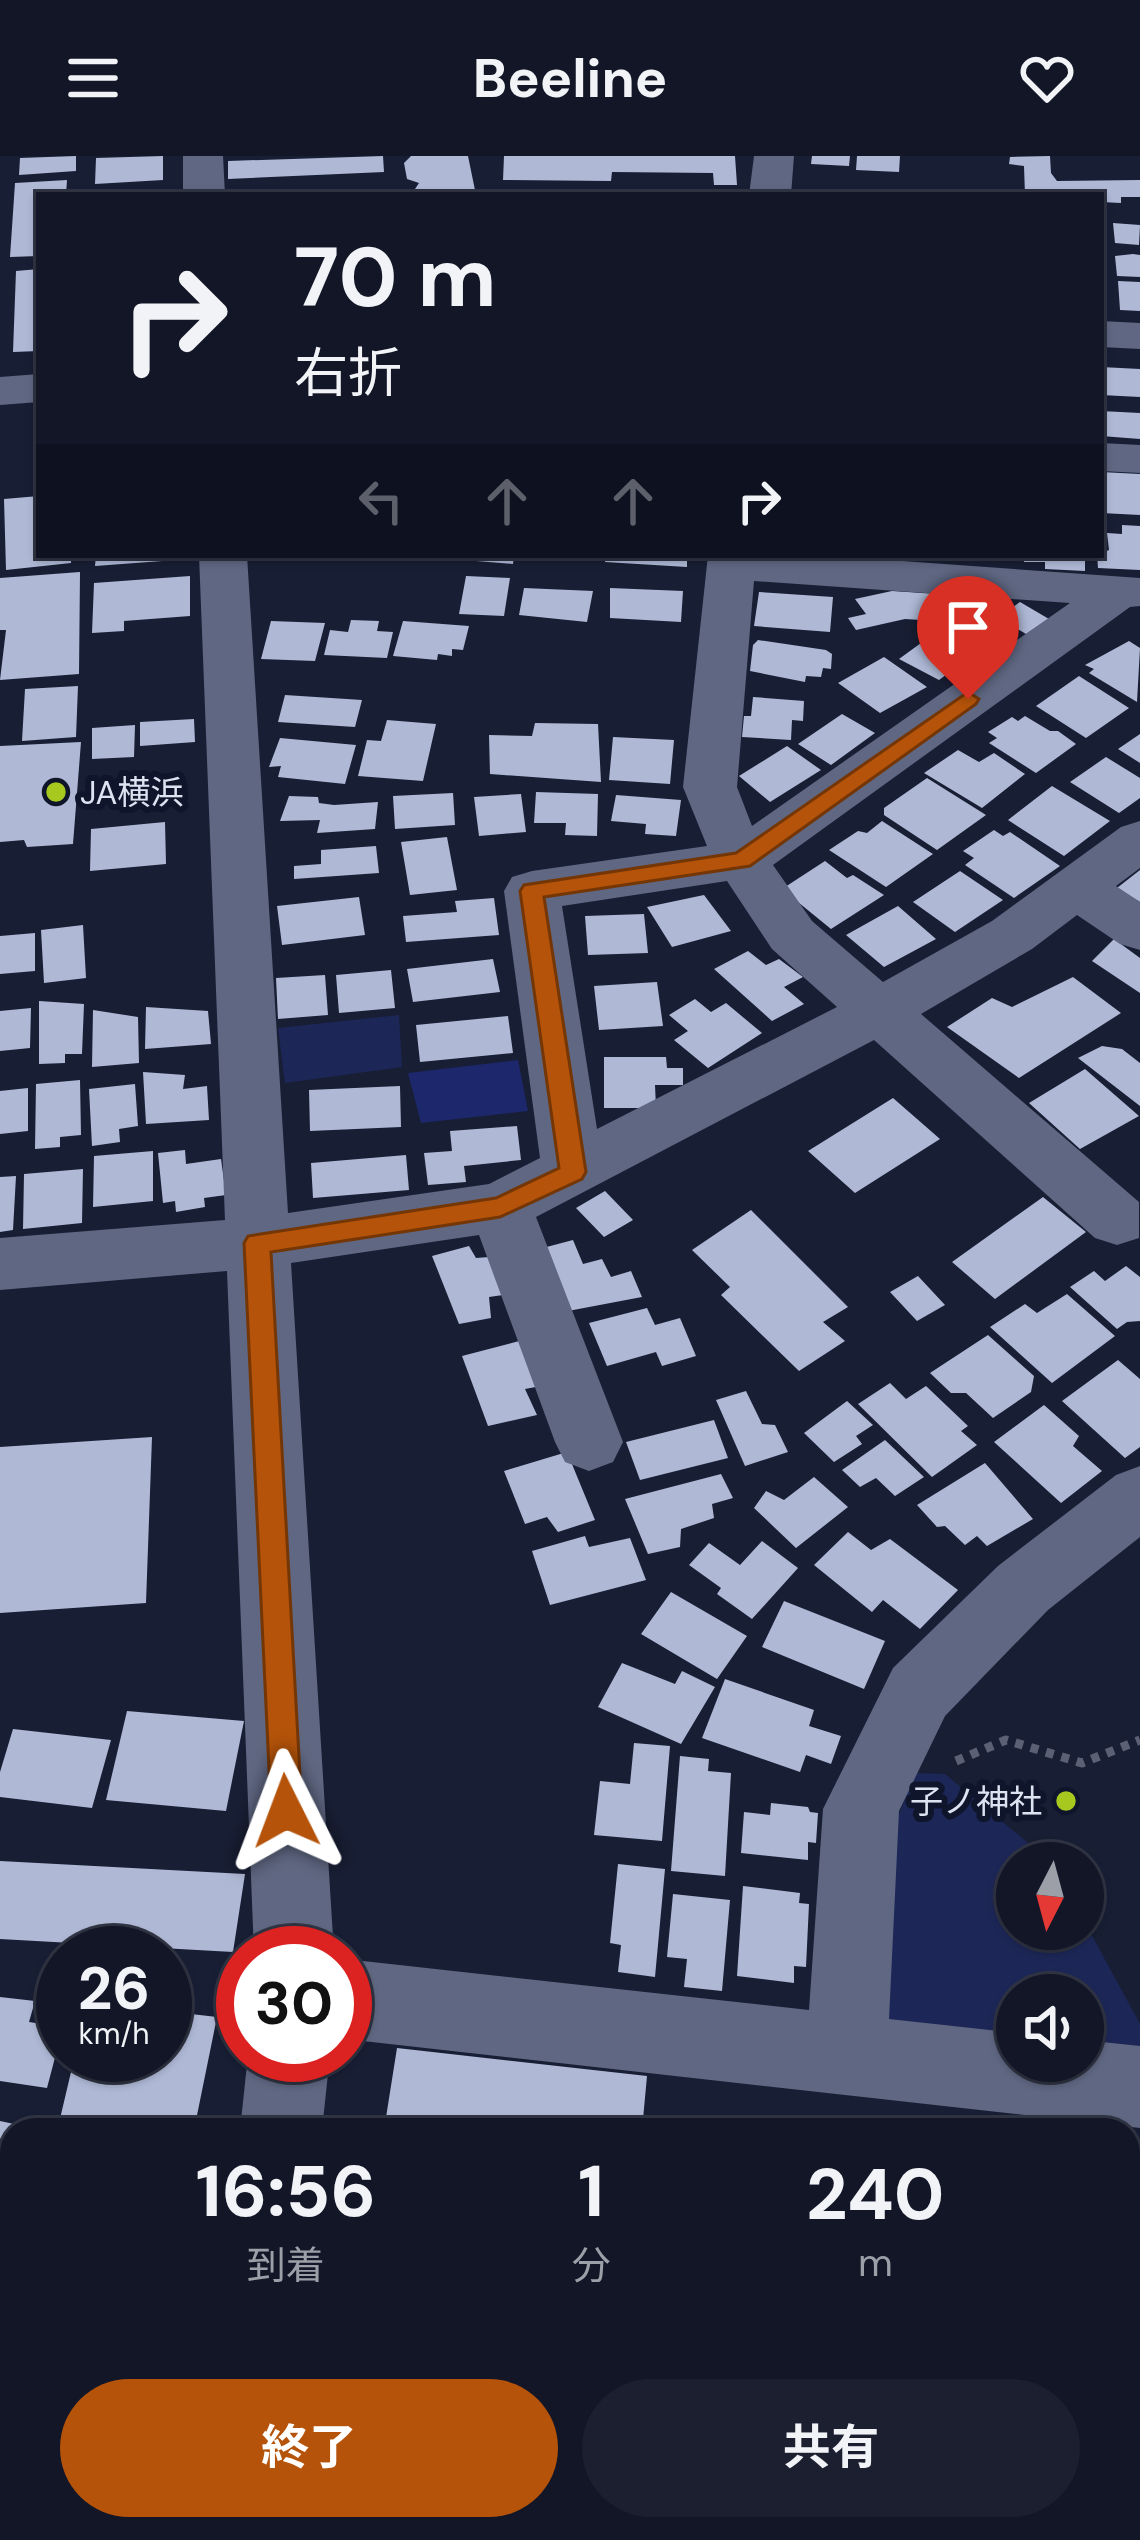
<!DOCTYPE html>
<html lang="ja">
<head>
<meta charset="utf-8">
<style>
	:root { --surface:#121627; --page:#1b1f2f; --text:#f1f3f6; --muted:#9c9fa7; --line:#313544; --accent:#b45309 }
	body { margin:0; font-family:"DM Sans","Noto Sans JP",sans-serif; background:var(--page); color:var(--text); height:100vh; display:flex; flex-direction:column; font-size:45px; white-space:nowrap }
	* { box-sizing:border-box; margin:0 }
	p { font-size:39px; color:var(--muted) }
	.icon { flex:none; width:66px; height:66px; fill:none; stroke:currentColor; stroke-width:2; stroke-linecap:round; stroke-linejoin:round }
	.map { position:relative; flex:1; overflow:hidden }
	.drawer { position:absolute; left:0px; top:1962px; width:1140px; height:423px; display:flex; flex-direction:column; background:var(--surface); border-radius:36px 36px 0 0; box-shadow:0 3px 9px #0004,0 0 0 3px var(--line) }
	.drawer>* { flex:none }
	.hud { position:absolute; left:36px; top:36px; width:1068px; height:366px; border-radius:0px; box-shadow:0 3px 9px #0004,0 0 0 3px var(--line); background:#121627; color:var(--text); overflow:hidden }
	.needle { width:78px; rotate:186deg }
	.fabs { position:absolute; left:996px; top:1686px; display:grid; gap:24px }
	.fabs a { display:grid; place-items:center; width:108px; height:108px; border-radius:50%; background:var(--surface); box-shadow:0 3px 9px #0004,0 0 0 3px var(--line); font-size:60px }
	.speed { position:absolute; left:36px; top:1770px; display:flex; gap:24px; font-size:60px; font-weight:700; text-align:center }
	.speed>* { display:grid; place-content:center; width:156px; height:156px; border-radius:50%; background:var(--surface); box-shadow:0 3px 9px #0004,0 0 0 3px var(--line); line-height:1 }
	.speed small { font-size:30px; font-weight:400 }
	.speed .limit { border:18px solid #d22; background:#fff; color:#111 }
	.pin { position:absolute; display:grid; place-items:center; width:102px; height:102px; color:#fff; margin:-123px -51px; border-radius:50% 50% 50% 0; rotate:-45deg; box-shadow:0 0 12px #0007 }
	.pin .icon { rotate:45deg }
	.me { position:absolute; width:132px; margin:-66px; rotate:357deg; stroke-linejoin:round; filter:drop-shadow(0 0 9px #0008) }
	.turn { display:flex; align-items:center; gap:42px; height:252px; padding:0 60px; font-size:54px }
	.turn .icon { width:156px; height:156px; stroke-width:2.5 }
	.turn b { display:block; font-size:84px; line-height:102px }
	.lanes { display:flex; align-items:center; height:114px; padding:0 60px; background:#0003; justify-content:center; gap:60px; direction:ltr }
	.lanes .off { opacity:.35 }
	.eta { display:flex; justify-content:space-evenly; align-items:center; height:204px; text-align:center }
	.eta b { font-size:72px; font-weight:700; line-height:84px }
	.action { display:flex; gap:24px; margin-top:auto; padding:24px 60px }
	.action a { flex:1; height:138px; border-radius:72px; background:var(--accent); color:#fff; font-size:48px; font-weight:700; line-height:138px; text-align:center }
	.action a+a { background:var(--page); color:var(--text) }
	header { display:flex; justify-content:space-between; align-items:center; height:156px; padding:0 60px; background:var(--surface); font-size:54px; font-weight:700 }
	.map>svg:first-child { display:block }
	.green { fill:#1d2757 }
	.water { fill:#1d286c }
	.building { fill:#afb9d6 }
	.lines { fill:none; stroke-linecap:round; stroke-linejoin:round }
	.path { stroke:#5b6074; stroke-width:9; stroke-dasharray:8 8; stroke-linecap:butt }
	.minor { fill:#5f6782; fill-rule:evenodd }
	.route { fill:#b45309; stroke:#753606; stroke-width:3 }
	.poi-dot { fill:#a7c81f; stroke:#0f152a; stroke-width:4.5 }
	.labels { text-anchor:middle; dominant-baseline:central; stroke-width:12; stroke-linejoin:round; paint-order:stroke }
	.poi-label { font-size:33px; fill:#dee3f2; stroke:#0f152a; text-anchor:start }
</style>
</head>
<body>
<header><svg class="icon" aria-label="menu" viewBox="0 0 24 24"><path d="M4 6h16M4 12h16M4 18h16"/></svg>Beeline<svg class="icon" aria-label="heart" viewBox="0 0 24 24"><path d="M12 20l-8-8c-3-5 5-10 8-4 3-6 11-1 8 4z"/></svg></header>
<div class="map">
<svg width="1140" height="2384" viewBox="0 0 1140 2384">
	<rect width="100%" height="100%" fill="#181e34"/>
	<path class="green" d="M399 859 402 911 285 927 278 872Z
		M915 1617 945 1618 1052 1707H1017V1773H1083V1763L1140 1868V1894L1083 1890V1839H1017V1884L880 1873 891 1679Z"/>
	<path class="water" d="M518 904 528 955 421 967 408 917Z"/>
	<path class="building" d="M76 0V15L19 19 20 2Z
		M163 0V24L95 28 96 2Z
		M383 0 384 16 228 23V5Z
		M411 0H468L476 39H411L419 27 407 23 404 7Z
		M504 0H735L737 29H714L713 17 612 16 611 25 503 24Z
		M812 0H850L849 10 811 8Z
		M857 0H900L899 16 856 14Z
		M1050 0 1051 17 1057 25 1140 24V41H1121V47L1101 46V39H1025L1024 10 1009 8 1010 1Z
		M67 24 66 39H39V100L10 101 15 27Z
		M1113 67 1140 69 1139 89 1115 87Z
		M1133 98 1140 99V121L1117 120 1115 100Z
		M39 113V195L13 196 16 115Z
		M1118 125 1140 126V155L1120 154Z
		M1101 211 1140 213V241L1101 239Z
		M1101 255 1140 257V283L1101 280Z
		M1101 316 1140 318V359L1101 357Z
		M39 340V399H71V407L6 414 4 343Z
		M1122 369 1140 370V414L1098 412 1097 399 1109 394 1107 377 1122 378Z
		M96 399H203V402L95 410Z
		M464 399H514L513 408 464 404Z
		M525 399H588V405L524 404Z
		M606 399H687V411L605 406Z
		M1023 399H1085V415L1045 413V406H1024Z
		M80 416 79 518 0 524 6 474H0V422Z
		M190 420V460L124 465V475L92 477 94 427Z
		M466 420 510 422 504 460 459 458Z
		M524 432 593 435 587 466 519 459Z
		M610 432 683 435 681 466 610 462Z
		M892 435 937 438V465L905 463 856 474 848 462 866 458 855 443Z
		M759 436 833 441 830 476 754 470Z
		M976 438 1006 456 1020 446 1049 463 1026 478 1016 472 993 487 945 458Z
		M351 464 379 465 377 475 393 476 387 502 324 499 330 474 348 476Z
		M271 465 325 467 315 505 261 503Z
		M403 465 469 470 463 494 452 493V500L438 498 437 504 393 500Z
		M943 471 969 486 963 490 976 497 968 502 981 510 971 517 958 510 939 524 899 503Z
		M758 484 826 494 832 498 831 513 823 512 821 521 806 520 805 526 750 515 753 489Z
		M1129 485 1140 492 1137 546 1089 517 1094 513 1085 509Z
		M884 501 927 531 880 557 838 527Z
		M1079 520 1129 552 1086 582 1036 550Z
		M78 530 76 581 22 585 25 533Z
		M285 539 362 544 355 571 278 566Z
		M753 541 804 545 803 565 792 564 791 584 742 581 744 560H751Z
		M842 558 875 577 831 609 798 588Z
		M1025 560 1050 575H1058L1076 588 1036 617 989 587 997 582 988 576 1012 561 1018 565Z
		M194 563 195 586 140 590V566Z
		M387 564 436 568 423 625 358 620 367 584 381 585Z
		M535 567 598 568 601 626 490 618 489 579 532 580Z
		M135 569 134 601 92 603V572Z
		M1140 578V607L1118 593Z
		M613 581 674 584 670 628 609 624Z
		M280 582 356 589 345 628 278 621 281 610 269 611Z
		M81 586 73 688 27 691 24 684 0 686V590Z
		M787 590 821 614 770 646 739 620Z
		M958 594 979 606 994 597 1025 618 982 652 924 617Z
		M1106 601 1140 622V642L1119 657 1070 626Z
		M927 622 986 659 937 694 884 659V652Z
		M1052 630 1110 665 1064 700 1008 664Z
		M536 636 598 638 597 680 565 679 566 667H534Z
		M453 637 455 669 395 673 393 640Z
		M521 638 526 676 479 680 474 641Z
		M616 639 681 644 676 680 645 678 646 668 611 665Z
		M289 640 318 641 319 647 334 649 378 646 375 673 317 677 320 664 280 665Z
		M882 665 933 698 886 731 829 694 858 675 867 677Z
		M165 666 166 708 90 715 91 673Z
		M994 674 1003 680 1010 676 1060 710 1014 742 965 709 974 702 963 695Z
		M447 681 457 734 410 739 401 686Z
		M376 690 379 717 294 723V710L321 708V694Z
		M825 705 847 722 853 719 884 739 831 773 782 733Z
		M1140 714V746L1117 732Z
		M960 715 1003 744 955 776 913 746Z
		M704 739 731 775 672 791 647 751Z
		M359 741 365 779 282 789 277 750Z
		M494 742 499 779 406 786 403 760 457 756 455 745Z
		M898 750 936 783 884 811 846 779Z
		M644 758 648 797 588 799 585 760Z
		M83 769 86 822 44 827 41 774Z
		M35 777V815L0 818V780Z
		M1114 783 1140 802V837L1092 805Z
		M748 795 766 809 779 803 803 821 784 831 804 848 772 865 714 813Z
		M493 803 500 836 413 846 407 813Z
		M391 814 395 852 339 857 336 819Z
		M325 819 328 859 278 863 276 822Z
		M1073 821 1121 857 1019 922 947 871 992 842 1012 851Z
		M657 826 663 870 599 874 594 830Z
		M695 843 711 856 726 847 762 877 708 912 674 884 688 875 669 859Z
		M39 845 84 848 82 898H65V907L39 908Z
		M146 851 208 855 211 888 145 893Z
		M31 852 30 892 0 895V855Z
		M93 854 138 861 139 907 92 911Z
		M508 860 513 897 420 906 416 869Z
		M1102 890 1122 893 1140 907V950L1078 902Z
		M604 901H666L667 912H683V929H655L656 952H604Z
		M1085 913 1139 960 1080 993 1029 947Z
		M143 916 185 919 183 933 207 930 209 964 146 968Z
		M80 924 81 979 60 981V991L35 993 36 928Z
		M135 928 138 970 119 973 120 986 92 990 89 933Z
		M400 930 401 971 310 975 309 934Z
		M28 932V975L0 978V935Z
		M893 942 940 983 855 1037 808 995Z
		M517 970 521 1004 464 1010 466 1026 428 1029 424 997 452 995 450 975Z
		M185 994 186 1008 221 1003 226 1039 204 1042 205 1051 176 1056 175 1045 163 1047 158 997Z
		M153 995V1045L93 1051 94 1000Z
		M406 999 409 1034 313 1042 311 1007Z
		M83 1013 82 1067 23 1073 24 1018Z
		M16 1020 13 1074 0 1076V1021Z
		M605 1035 633 1064 604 1081 576 1052Z
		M1043 1041 1086 1076 995 1143 952 1106Z
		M751 1054 848 1151 823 1166 845 1185 799 1215 721 1139 730 1131 692 1094Z
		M573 1084 583 1108 602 1103 611 1121 631 1115 642 1141 568 1155 539 1093Z
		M469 1090 476 1102 489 1101 503 1139 489 1141 491 1162 459 1168 432 1100Z
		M1126 1110 1140 1121V1165L1127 1166 1117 1173 1070 1131 1094 1115 1105 1125Z
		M918 1120 945 1149 917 1165 890 1136Z
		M1067 1138 1115 1180 1052 1227 990 1171 1025 1148 1037 1157Z
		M647 1152 655 1169 680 1162 696 1200 662 1210 656 1196 607 1210 589 1167Z
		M988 1179 1034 1220 1031 1236 993 1262 966 1237H951L930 1217Z
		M523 1184 541 1230 525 1233 537 1259 488 1270 462 1200Z
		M1118 1204 1140 1223V1291L1125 1302 1062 1245Z
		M890 1227 906 1243 926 1230 968 1270 961 1275 977 1289 932 1321 858 1248Z
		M746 1235 762 1268 775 1269 788 1296 745 1310 716 1244Z
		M847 1245 873 1269 856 1280 862 1288 834 1306 804 1277Z
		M1044 1249 1079 1280 1073 1290 1102 1315 1061 1347 994 1286Z
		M714 1264 728 1302 640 1324 626 1286Z
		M152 1281 146 1447 0 1457V1291Z
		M885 1284 924 1321 895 1340 876 1322 860 1331 842 1314Z
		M567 1296 595 1364 558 1376 547 1361 525 1368 504 1315Z
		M985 1307 1033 1363 987 1390 977 1380 965 1389 945 1370 937 1371 917 1349Z
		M721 1318 733 1342 712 1348 714 1362 681 1373 680 1391 648 1398 625 1343Z
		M814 1321 848 1351 796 1392 754 1352 766 1335 784 1344Z
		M848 1376 871 1394 890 1383 958 1434 920 1473 883 1444 872 1456 814 1409Z
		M585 1380 589 1391 630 1382 646 1424 550 1449 532 1395Z
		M762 1385 798 1412 752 1463 717 1438 721 1432 689 1409 709 1387 740 1409Z
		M671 1436 747 1480 717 1523 641 1478Z
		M784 1445 885 1485 864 1533 762 1491Z
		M622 1507 675 1528 682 1515 715 1531 681 1588 598 1551Z
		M725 1523 814 1554 809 1570 841 1580 831 1608 806 1599 800 1616 702 1582Z
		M127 1555 244 1565 226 1655 106 1644Z
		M13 1573 111 1584 92 1652 0 1641V1616Z
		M634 1587 670 1590 662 1685 594 1679 600 1625 630 1628Z
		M680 1600 709 1603 708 1615 731 1617 725 1720 671 1715Z
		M771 1647 808 1651 810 1656 818 1657 816 1687 808 1686V1704L741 1697 744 1656 770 1659Z
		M0 1705 245 1718 233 1796 0 1783Z
		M618 1708 665 1713 655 1821 618 1816 621 1789 610 1787Z
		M743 1730 800 1737 799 1747 809 1748 806 1811 794 1810V1827L737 1820Z
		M673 1738 730 1744 722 1835 684 1831 687 1803 667 1801Z
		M0 1841 35 1845 29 1866 63 1871 47 1932 0 1925Z
		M165 1855 217 1861 194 1974H120L59 1967 75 1899H165Z
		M397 1892 647 1920 642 1974H384Z
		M881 1961 966 1971V1974H881Z
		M0 1965 14 1968 12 2042 0 2040Z
		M1128 1990 1140 1992V2139L1128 2138Z
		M0 2100 12 2102 7 2161H0Z
		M10 2307 12 2373H132L130 2384 0 2381V2353Z
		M1128 2342 1139 2344 1140 2384H1034L1033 2373H1128Z
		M311 2373H364L443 2378V2384H310Z
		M753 2373H860V2384H752Z
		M901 2373H1004V2384H900Z"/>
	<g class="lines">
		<path class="path" d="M956 1605 1006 1584 1082 1607 1140 1584"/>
		<path class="minor" d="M183 0H223L225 39H183Z
			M754 0H794L791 39H749Z
			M1101 165 1140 167V193L1101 191Z
			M39 218V246L0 249V221Z
			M1101 287 1140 289V317L1101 315Z
			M199 399H247L288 1057 489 1028 540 1002 504 735 512 721 532 715 707 690 683 631 708 399H818L1140 422V450L1130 451 773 709 812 765 883 826 992 765 1121 671 1140 665V712L1116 730 1140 746V794L1120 788 1077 759 1032 793 921 858 1139 1046V1082L1117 1089 1095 1082 874 884 536 1061 623 1286 613 1306 589 1315 565 1306 555 1286 479 1079 291 1107 334 1797H254L227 1115 0 1134V1082L225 1064ZM754 425 1070 447 752 670 737 631ZM727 725 772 793 837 851 597 973 562 750Z
			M1140 1310V1381L1048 1454 945 1560 899 1655 889 1863 1017 1877V1905H1083V1884L1140 1890V1972L345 1883V1803L809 1854 823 1653 893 1512 998 1410 1116 1319Z
			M248 1899H330L322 1974H240Z
			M191 2373H283L282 2384H190Z"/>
	</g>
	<path class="route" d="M968 536 979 543 976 548 750 710 544 741 586 1016 582 1023 500 1061 271 1096 302 1655 298 1666 286 1670 275 1666 271 1655 244 1087 248 1080 496 1042 559 1012 520 735 524 729 736 697Z"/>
	<g class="poi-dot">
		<circle cx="56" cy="636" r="12"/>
		<circle cx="1066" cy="1645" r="12"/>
	</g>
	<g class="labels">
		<g class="poi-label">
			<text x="80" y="636">JA横浜</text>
			<text x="1042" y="1645" text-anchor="end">子ノ神社</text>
		</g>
	</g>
</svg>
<div class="fabs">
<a><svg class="needle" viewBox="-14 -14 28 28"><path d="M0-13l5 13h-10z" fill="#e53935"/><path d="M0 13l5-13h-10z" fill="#9c9fa7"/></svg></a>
<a><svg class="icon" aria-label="sound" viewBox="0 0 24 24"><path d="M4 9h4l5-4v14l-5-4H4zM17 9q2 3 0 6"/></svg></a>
</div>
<div class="speed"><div>26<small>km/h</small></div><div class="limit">30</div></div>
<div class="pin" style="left:968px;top:543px;background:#d93025"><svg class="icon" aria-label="arrive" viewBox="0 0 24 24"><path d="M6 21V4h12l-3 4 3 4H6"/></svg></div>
<svg class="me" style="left:286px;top:1655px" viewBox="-20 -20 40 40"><path d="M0-17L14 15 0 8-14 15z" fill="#b45309" stroke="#fff" stroke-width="4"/></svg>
<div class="hud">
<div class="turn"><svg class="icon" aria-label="right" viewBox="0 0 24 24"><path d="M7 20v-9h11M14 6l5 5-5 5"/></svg><div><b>70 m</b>右折</div></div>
<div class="lanes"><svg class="icon off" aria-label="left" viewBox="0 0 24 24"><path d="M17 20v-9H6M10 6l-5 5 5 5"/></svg><svg class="icon off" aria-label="ahead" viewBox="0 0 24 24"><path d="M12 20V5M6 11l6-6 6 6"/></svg><svg class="icon off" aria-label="ahead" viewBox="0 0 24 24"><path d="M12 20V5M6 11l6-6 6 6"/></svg><svg class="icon" aria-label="right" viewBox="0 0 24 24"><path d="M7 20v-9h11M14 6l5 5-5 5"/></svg></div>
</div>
<section class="drawer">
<div class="eta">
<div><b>16:56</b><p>到着</p></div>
<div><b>1</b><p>分</p></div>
<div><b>240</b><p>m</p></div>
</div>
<div class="action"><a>終了</a><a>共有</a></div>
</section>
</div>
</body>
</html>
